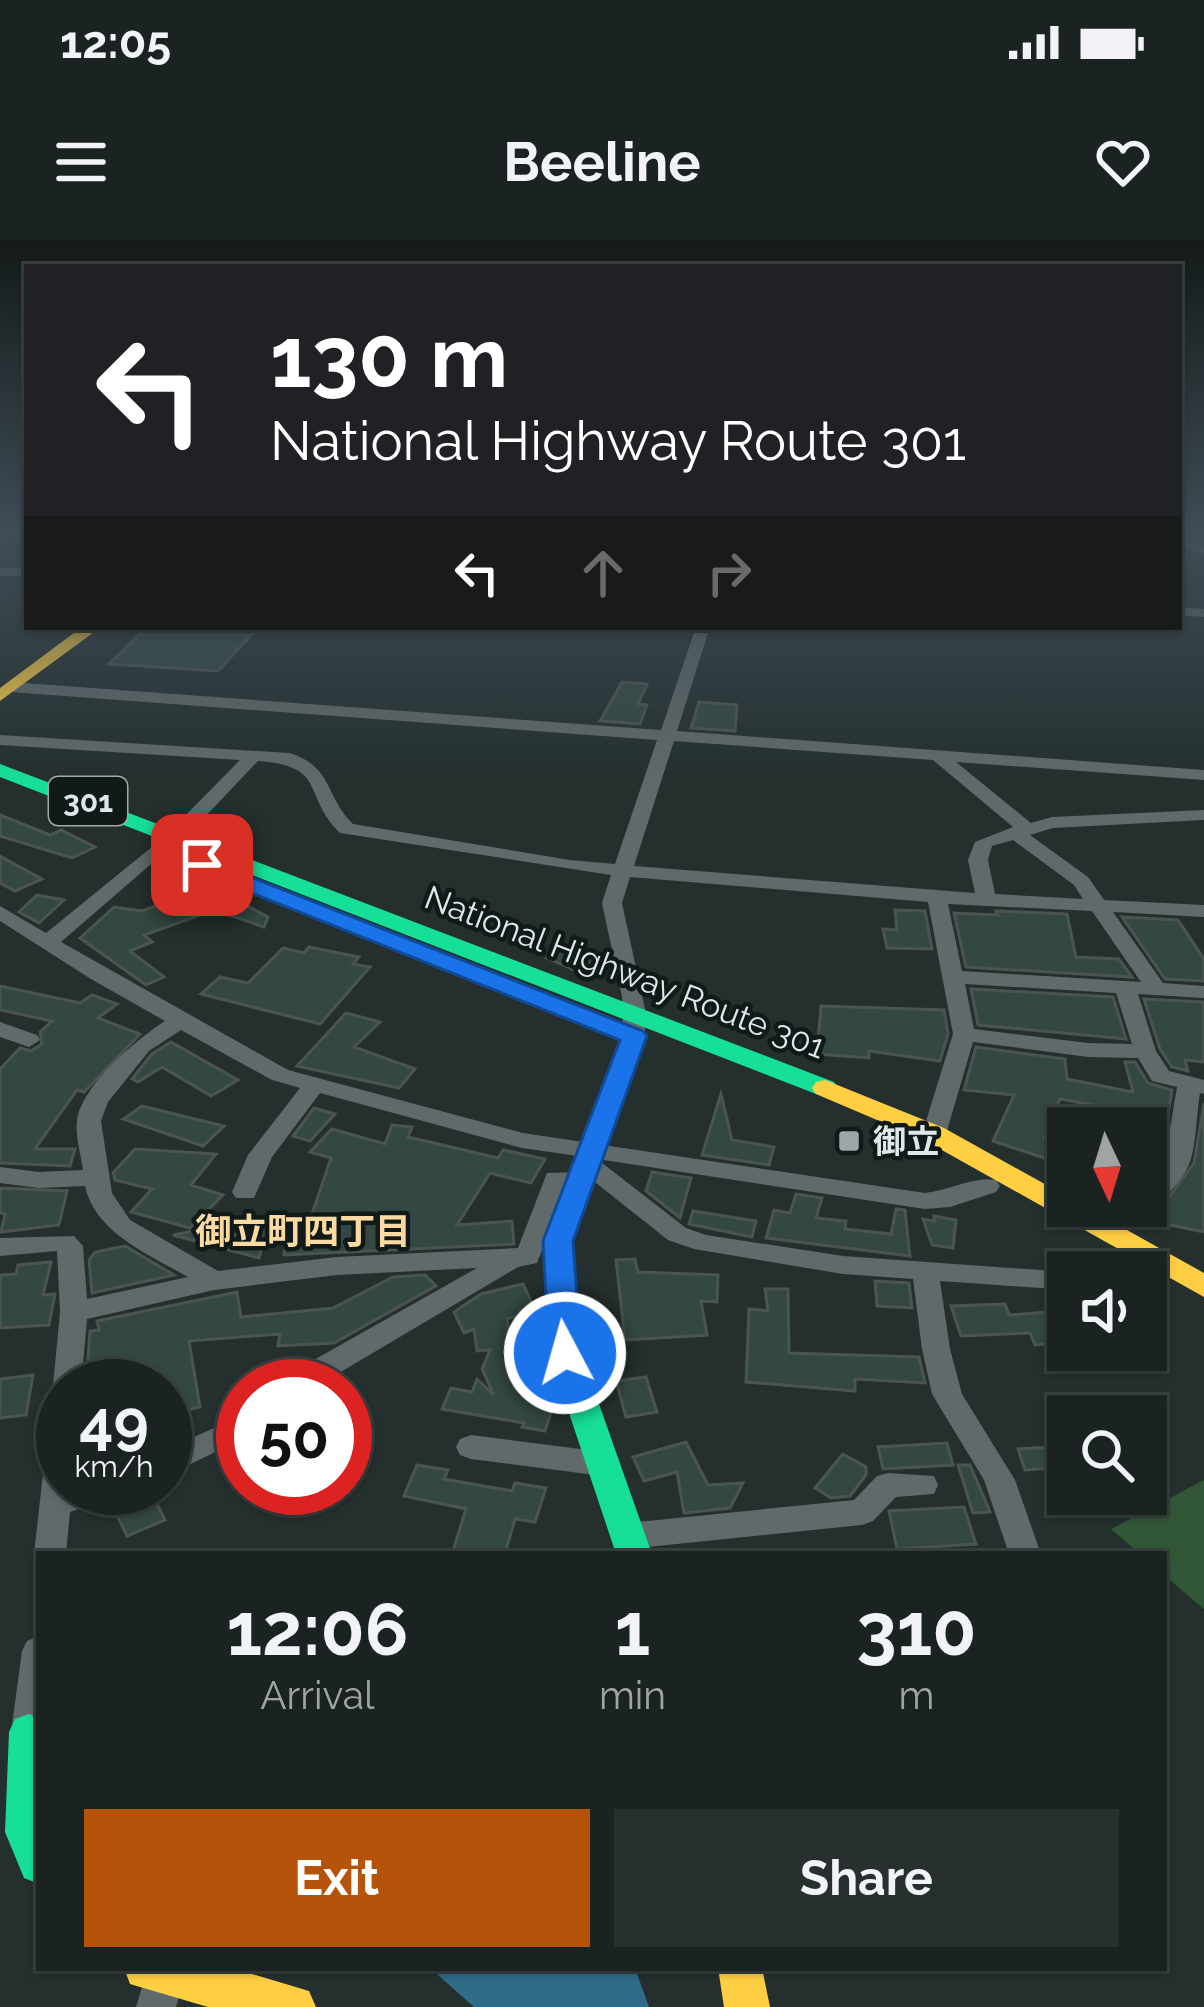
<!DOCTYPE html>
<html lang="en">
<head>
<meta charset="utf-8">
<style>
	:root { --surface:#1b2322; --page:#282f2f; --text:#f1f3f6; --muted:#a0a4a5; --line:#394040; --accent:#b45309 }
	body { margin:0; font-family:Raleway,"Noto Sans JP",sans-serif; background:var(--page); color:var(--text); height:100vh; display:flex; flex-direction:column; font-size:45px; white-space:nowrap }
	* { box-sizing:border-box; margin:0 }
	p { font-size:39px; color:var(--muted) }
	.icon { flex:none; width:66px; height:66px; fill:none; stroke:currentColor; stroke-width:2; stroke-linecap:round; stroke-linejoin:round }
	.map { position:relative; flex:1; overflow:hidden }
	.sheet { position:absolute; left:36px; top:1311px; width:1131px; height:420px; display:flex; flex-direction:column; background:var(--surface); border-radius:0px; box-shadow:0 3px 9px #0004,0 0 0 3px var(--line) }
	.sheet>* { flex:none }
	.guide { position:absolute; left:24px; top:24px; width:1158px; height:366px; border-radius:0px; box-shadow:0 3px 9px #0004,0 0 0 3px var(--line); background:#202124; color:#fff; overflow:hidden }
	.needle { width:78px; rotate:176deg }
	.controls { position:absolute; left:1047px; top:867px; display:grid; gap:24px }
	.controls a { display:grid; place-items:center; width:120px; height:120px; border-radius:0px; background:var(--surface); box-shadow:0 3px 9px #0004,0 0 0 3px var(--line); font-size:60px }
	.speed { position:absolute; left:36px; top:1119px; display:flex; gap:24px; font-size:60px; font-weight:700; text-align:center }
	.speed>* { display:grid; place-content:center; width:156px; height:156px; border-radius:50%; background:var(--surface); box-shadow:0 3px 9px #0004,0 0 0 3px var(--line); line-height:1 }
	.speed small { font-size:30px; font-weight:400 }
	.speed .limit { border:18px solid #d22; background:#fff; color:#111 }
	.pin { position:absolute; display:grid; place-items:center; width:102px; height:102px; color:#fff; margin:-51px; border-radius:24px; box-shadow:0 6px 18px #0006 }
	.me { position:absolute; width:132px; margin:-66px; rotate:354deg; stroke-linejoin:round; filter:drop-shadow(0 0 9px #0008) }
	.turn { display:flex; align-items:center; gap:42px; height:252px; padding:0 48px; font-size:54px }
	.turn .icon { width:156px; height:156px; stroke-width:2.5 }
	.turn b { display:block; font-size:84px; line-height:102px }
	.lanes { display:flex; align-items:center; height:114px; padding:0 48px; background:#0003; justify-content:center; gap:60px; direction:ltr }
	.lanes .off { opacity:.35 }
	.eta { display:flex; justify-content:space-evenly; align-items:center; height:204px; text-align:center }
	.eta b { font-size:72px; font-weight:700; line-height:84px }
	.cta { display:flex; gap:24px; margin-top:auto; padding:24px 48px }
	.cta a { flex:1; height:138px; border-radius:0px; background:var(--accent); color:#fff; font-size:48px; font-weight:700; line-height:138px; text-align:center }
	.cta a+a { background:var(--page); color:var(--text) }
	.status { display:flex; justify-content:space-between; align-items:center; height:84px; padding:0 60px; background:var(--surface); direction:ltr }
	.status svg { height:33px; fill:currentColor }
	header { display:flex; justify-content:space-between; align-items:center; height:156px; padding:0 48px; background:var(--surface); font-size:54px; font-weight:700 }
	.map>svg:first-child { display:block }
	.green { fill:#325737 }
	.water { fill:#306b88 }
	.building { fill:#344843; stroke:#4b5451; stroke-width:3 }
	.lines { fill:none; stroke-linecap:round; stroke-linejoin:round }
	.street { fill:#616a6a; fill-rule:evenodd }
	.fast { fill:#16e098; fill-rule:evenodd }
	.slow { fill:#ffcf43; fill-rule:evenodd }
	.route { fill:#1a73e8; stroke:#114b97; stroke-width:3 }
	.poi-dot { fill:#9ca8a7; stroke:#101a19; stroke-width:4.5 }
	.labels { text-anchor:middle; dominant-baseline:central; stroke-width:9; stroke-linejoin:round; paint-order:stroke }
	.shield { fill:#101a19; stroke:#a0abaa; stroke-width:3 }
	.shield-label { font-size:30px; font-weight:bold; fill:#dde9e8 }
	.street-label { font-size:33px; fill:#dde9e8; stroke:#101a19 }
	.poi-label { font-size:33px; font-weight:bold; fill:#dde9e8; stroke:#101a19; text-anchor:start }
	.neighbourhood-label { font-size:36px; font-weight:bold; fill:#fbdaa2; stroke:#101a19 }
</style>
</head>
<body>
<div class="status"><b>12:05</b><svg viewBox="0 0 49 12"><path d="M0 12V9h3v3zM5 12V6h3v6zM10 12V3h3v9zM15 12V0h3v12zM26 1h20v11H26zM47 4h2v5h-2z"/></svg></div>
<header><svg class="icon" aria-label="menu" viewBox="0 0 24 24"><path d="M4 6h16M4 12h16M4 18h16"/></svg>Beeline<svg class="icon" aria-label="heart" viewBox="0 0 24 24"><path d="M12 20l-8-8c-3-5 5-10 8-4 3-6 11-1 8 4z"/></svg></header>
<div class="map">
<svg width="1204" height="1767" viewBox="0 0 1204 1767">
	<rect width="100%" height="100%" fill="#242f2e"/>
	<path class="green" d="M1204 1240V1369L1164 1335V1314H1140L1111 1289Z"/>
	<path class="water" d="M430 1728H635L649 1767H474Z"/>
	<path class="building" d="M147 387H187L254 392 218 431 109 424Z
		M622 442 647 444 638 464 647 465 640 484 600 481Z
		M699 462 737 465 735 491 691 488Z
		M0 575 50 595 61 590 95 607 72 618 0 596Z
		M0 616 42 639 15 651 0 643Z
		M211 646 268 677 264 687 214 670 144 695 152 702 130 711 164 737 146 745 80 698 114 667 142 671Z
		M37 655 64 660 39 683 19 672Z
		M895 670 925 671 932 709 887 708 883 689 897 690Z
		M996 671 1067 674 1076 717 1119 719 1132 737 966 727 954 673 998 675Z
		M1122 677 1178 680 1204 719V741L1165 739Z
		M568 704 600 718 579 732 547 718Z
		M309 707 359 717 353 724 370 727 320 784 201 754 220 737 248 743 283 708 304 713Z
		M0 746 80 763 92 755 117 764 98 778 140 794 84 852 77 850 35 909H75L70 926 0 923V829L20 808 31 811 42 804 40 792 52 781 0 770Z
		M971 749 1113 757 1126 799 978 785Z
		M1144 759 1204 762V822L1185 820 1188 831 1172 827 1160 809Z
		M821 766 944 770 948 794 940 821 869 811V818L817 814Z
		M346 773 380 782 354 807 415 829 399 848 297 826Z
		M171 802 238 840 211 856 162 827 138 842 132 839 152 814Z
		M976 807 1065 819 1067 839 1133 852 1125 822H1135L1148 843 1172 850 1160 922 1146 937V888L1100 885 1104 867 1060 859 1044 898 1068 905V926L993 901 1014 855 964 850Z
		M721 854 732 900 774 907 769 925 702 915Z
		M1204 863V992L1160 983 1161 968 1194 923Z
		M142 866 224 886 203 906 123 879Z
		M314 868 335 874 310 901 293 896Z
		M392 885 412 887 408 897 498 918 503 910 545 919 531 943 490 933 457 985 512 981 514 1004 284 1015 286 1000 256 1002 263 1004 259 1018 173 995 213 987 251 1000 253 980 311 977 331 918 310 912 332 889 385 904Z
		M135 909 216 914 191 945 223 955 190 988 131 972 152 949 115 940 113 933Z
		M652 932 691 938 680 978 646 951Z
		M0 948 67 951 59 985 1 992 5 974 0 973Z
		M796 954 822 958 816 978 846 981 845 989 891 994 896 969 905 970 910 1016 766 998 774 970 790 973Z
		M693 971 756 981 752 997 689 984Z
		M934 976 956 980 953 1008 932 1005 923 979 934 981Z
		M125 1006 174 1035 92 1053 89 1020 95 1012Z
		M635 1019 638 1032 718 1035 717 1062 701 1061 707 1095 625 1100 616 1020Z
		M51 1022 43 1055 55 1054 49 1085 0 1088V1035L16 1034 18 1025Z
		M425 1035 436 1046 334 1103 278 1106 280 1094 189 1101 200 1167 165 1175V1146H86L90 1091 99 1090 97 1081 237 1052 241 1077 333 1068 393 1037Z
		M875 1041 909 1043 912 1068 877 1066Z
		M523 1044 536 1072 507 1079 513 1114 525 1116 522 1124 531 1126 521 1151 556 1157 545 1191 522 1187 524 1183 442 1169 451 1148 472 1152 477 1139 494 1155 482 1129 490 1110 477 1111 474 1089 464 1093 454 1072 481 1054Z
		M765 1049H788L789 1113 919 1117 925 1143 855 1139V1151L746 1142 749 1069 768 1071Z
		M1005 1064 1009 1075 1047 1072 1052 1083 1068 1081V1102L1035 1105 1030 1093 961 1096 951 1066Z
		M33 1135 26 1175 0 1178V1139Z
		M646 1137 657 1172 626 1177 616 1141Z
		M686 1202 708 1245 743 1243 730 1268 684 1273 677 1232 644 1241 633 1217Z
		M947 1203 953 1225 883 1229 878 1207Z
		M1068 1206V1227L1025 1230 1018 1209Z
		M843 1214 866 1227V1235L850 1256 831 1258 815 1248Z
		M417 1225 448 1230 444 1239 512 1251 515 1243 546 1248 535 1282 515 1279 505 1314H452L466 1269 404 1256Z
		M958 1225H970L990 1272 973 1273Z
		M150 1249 165 1280 127 1296 112 1265Z
		M964 1267 976 1304 897 1309 889 1271Z"/>
	<g class="lines">
		<path class="street" d="M1179 297 1204 306V315L1179 306Z
			M0 328H27V336H0Z
			M1179 367 1204 369V377L1179 375Z
			M696 387H710L677 491 1204 530V540L956 522 1031 583 1052 577 1204 570V580L1053 588 1030 595 1088 637 1104 660 1204 665V677L1113 672 1163 743 1204 746V758L1138 754 1156 811 1169 831 1204 840V854L1200 853C1196 875 1197 909 1187 929 1176 950 1132 993 1110 1000L1097 991 1124 966H1146V944L1164 924 1177 847 1152 841 1138 818 1088 817 973 802 946 894 943 899H925L922 894 953 794 928 662 630 637 622 663 646 774 645 792 634 799 623 792 622 757 602 663 611 635 340 593C301 554 328 526 258 521L182 601H168V593L240 520 0 505V495L289 513C333 526 325 557 353 584L570 620 615 624 657 500 11 452 3 447 11 442 661 490ZM674 501 933 520 1013 587 975 602 968 620 975 653 634 626ZM1013 600 1074 645 1083 659 995 654 988 620 992 606ZM948 664 1092 671 1141 742 962 731ZM965 744 1116 753 1132 804 1088 803 974 789Z
			M158 602 165 604V612L61 702 288 830 523 893 925 953C948 951 974 936 996 940L1000 946 996 952 950 967 925 969 597 919 686 988 706 995 843 1016 1069 1032 1068 1050 940 1041 950 1109 962 1154 1015 1240 1041 1314H1009L984 1240 932 1154 922 1109 913 1039 843 1034 694 1009 668 1000 591 939 588 945 566 947 537 1023 518 1027 317 1146H282L286 1138 312 1121 477 1028 337 1035 214 1050 87 1079 81 1146H63V1156L57 1154 53 1146 60 1072 57 1011 0 1016V998L74 996 83 1006 87 1059 188 1037C150 1015 95 993 85 946L39 948 0 943V927L39 932 83 930C81 915 75 896 77 881 81 846 137 799 165 781L91 739 0 681V666L46 693ZM181 790 272 840 300 848 248 915 232 952 236 958H254L272 917 320 853 522 908 578 916 573 922 581 932 547 933 518 1008 337 1017 218 1031 130 980 112 953 101 881 108 862 149 811Z
			M0 782 37 795 40 800 29 807 0 797Z
			M243 1175V1199L165 1236V1210Z
			M63 1178V1248H116L112 1257 70 1272 66 1314H39V1323L34 1314 48 1189 52 1181Z
			M471 1195 603 1212 614 1216 618 1224 614 1232 603 1236 471 1219 460 1215 456 1207 460 1199Z
			M888 1233 934 1236 938 1245 934 1254 896 1257 873 1281 862 1285 628 1309 617 1305 612 1296 617 1287 628 1283 854 1260 877 1236Z
			M39 1396V1504L29 1508 16 1503 11 1492 22 1411 27 1401Z
			M148 1728H182L185 1736 176 1767H136Z"/>
		<path class="fast" d="M0 524 834 842 838 848 825 856 816 854 0 537Z
			M634 788 647 796 573 1001 581 1113 652 1314H616L549 1113 543 1001 621 796Z
			M29 1474 39 1478V1644L24 1638 5 1592 9 1492 15 1479Z"/>
		<path class="slow" d="M82 387H101L0 461V448Z
			M825 840 944 888 1068 957V966H1084L1204 1033V1057L924 900 816 854 812 848 816 842Z
			M124 1728H232L309 1751 316 1767H208L130 1744Z
			M718 1728H762L770 1767H724Z"/>
	</g>
	<linearGradient id="sky" x2="0" y2="1"><stop stop-color="#141a19"/><stop offset="0.54" stop-color="#3f4d57"/><stop offset="1" stop-color="#3f4d57" stop-opacity="0"/></linearGradient>
	<rect width="1204" height="542" fill="url(#sky)"/>
	<path class="route" d="M202 618 643 791 647 796 573 1001 581 1113 576 1121H554L549 1113 543 1001 620 800 194 630 191 625Z"/>
	<rect class="poi-dot" x="837" y="889" width="24" height="24" rx="6"/>
	<g class="labels">
		<rect class="shield" x="49" y="537" width="78" height="48" rx="9"/>
		<g class="shield-label">
			<text x="88" y="561">301</text>
		</g>
		<g class="street-label">
			<text transform="translate(625 732) rotate(21)">National Highway Route 301</text>
		</g>
		<g class="poi-label">
			<text x="873" y="901">御立</text>
		</g>
		<g class="neighbourhood-label">
			<text x="303" y="991">御立町四丁目</text>
		</g>
	</g>
</svg>
<div class="controls">
<a><svg class="needle" viewBox="-14 -14 28 28"><path d="M0-13l5 13h-10z" fill="#e53935"/><path d="M0 13l5-13h-10z" fill="#a0a4a5"/></svg></a>
<a><svg class="icon" aria-label="sound" viewBox="0 0 24 24"><path d="M4 9h4l5-4v14l-5-4H4zM17 9q2 3 0 6"/></svg></a>
<a><svg class="icon" aria-label="search" viewBox="0 0 24 24"><circle cx="10" cy="10" r="6"/><path d="M15 15l6 6"/></svg></a>
</div>
<div class="speed"><div>49<small>km/h</small></div><div class="limit">50</div></div>
<div class="pin" style="left:202px;top:625px;background:#d93025"><svg class="icon" aria-label="arrive" viewBox="0 0 24 24"><path d="M6 21V4h12l-3 4 3 4H6"/></svg></div>
<svg class="me" style="left:565px;top:1113px" viewBox="-20 -20 40 40"><circle r="17" fill="#1a73e8" stroke="#fff" stroke-width="3"/><path d="M0-11L8 9 0 5-8 9z" fill="#fff"/></svg>
<div class="guide">
<div class="turn"><svg class="icon" aria-label="left" viewBox="0 0 24 24"><path d="M17 20v-9H6M10 6l-5 5 5 5"/></svg><div><b>130 m</b>National Highway Route 301</div></div>
<div class="lanes"><svg class="icon" aria-label="left" viewBox="0 0 24 24"><path d="M17 20v-9H6M10 6l-5 5 5 5"/></svg><svg class="icon off" aria-label="ahead" viewBox="0 0 24 24"><path d="M12 20V5M6 11l6-6 6 6"/></svg><svg class="icon off" aria-label="right" viewBox="0 0 24 24"><path d="M7 20v-9h11M14 6l5 5-5 5"/></svg></div>
</div>
<section class="sheet">
<div class="eta">
<div><b>12:06</b><p>Arrival</p></div>
<div><b>1</b><p>min</p></div>
<div><b>310</b><p>m</p></div>
</div>
<div class="cta"><a>Exit</a><a>Share</a></div>
</section>
</div>
</body>
</html>
